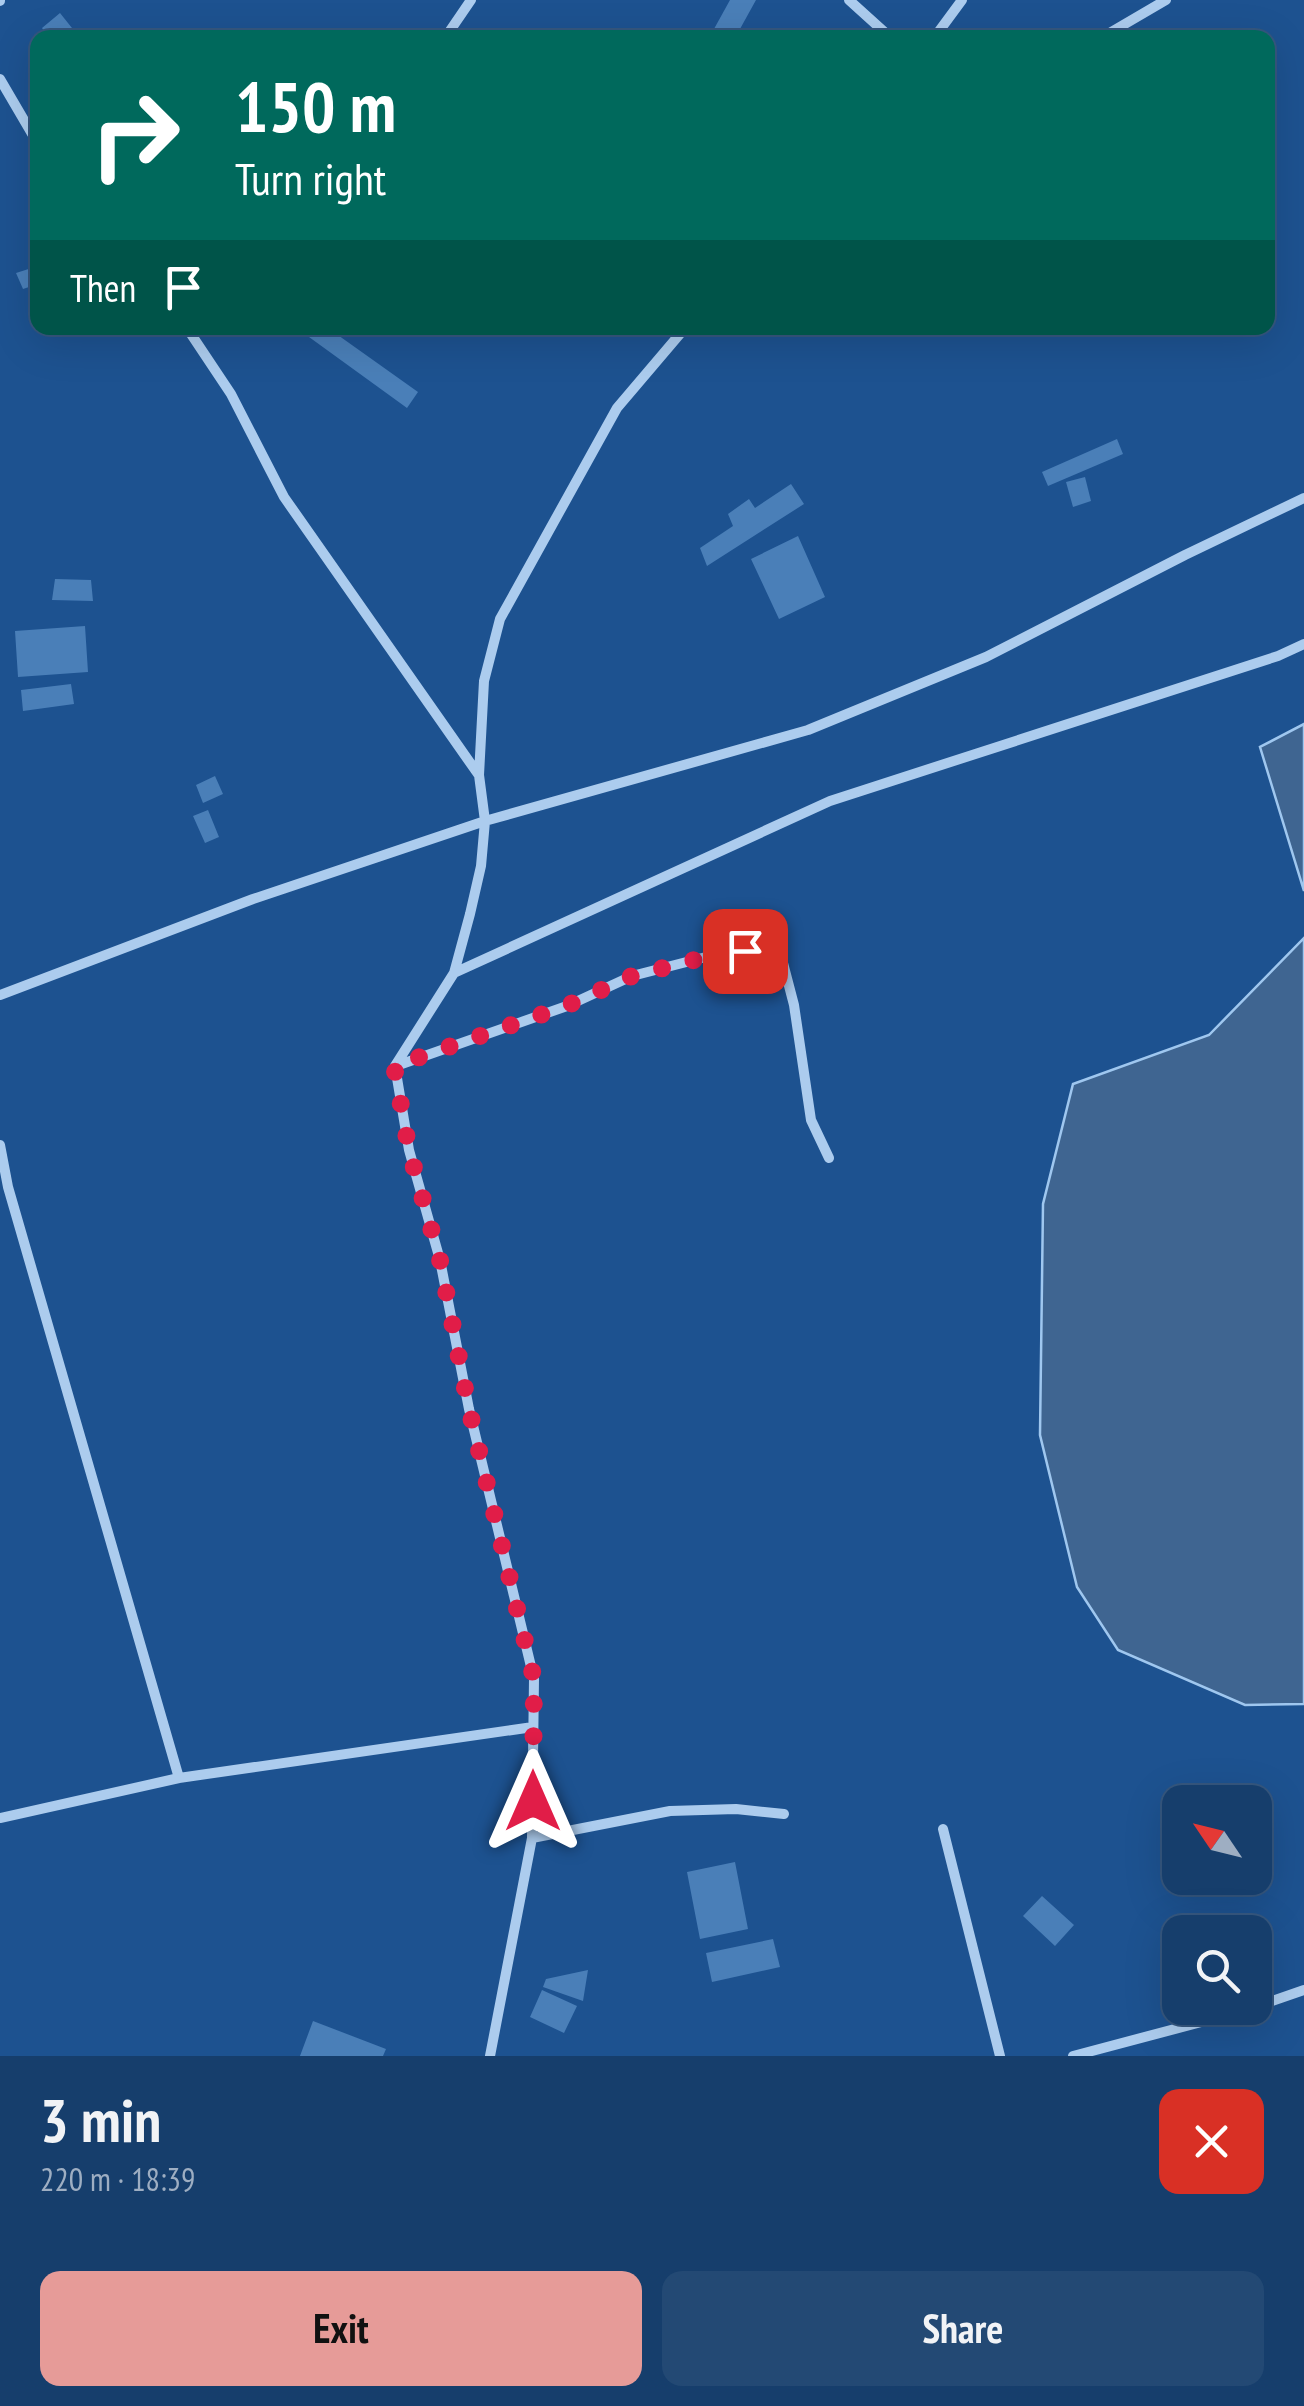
<!DOCTYPE html>
<html lang="en">
<head>
<meta charset="utf-8">
<style>
	:root { --surface:#163e6c; --page:#234974; --text:#f1f3f6; --muted:#9eaec2; --line:#35577f; --accent:#e69b98 }
	body { margin:0; font-family:"PT Sans Narrow",sans-serif; background:var(--page); color:var(--text); height:100vh; display:flex; flex-direction:column; font-size:38px; white-space:nowrap }
	* { box-sizing:border-box; margin:0 }
	p { font-size:32px; color:var(--muted) }
	.icon { flex:none; width:55px; height:55px; fill:none; stroke:currentColor; stroke-width:2; stroke-linecap:round; stroke-linejoin:round }
	.map { position:relative; height:2056px; overflow:hidden }
	.details { display:flex; flex-direction:column; background:var(--surface); flex:1 }
	.details>* { flex:none }
	.top-card { position:absolute; left:30px; top:30px; width:1245px; height:305px; border-radius:20px; box-shadow:0 10px 40px #0002,0 0 0 2px var(--line); background:#00695c; color:#fff; overflow:hidden }
	.needle { width:65px; rotate:305deg }
	.tools { position:absolute; left:1162px; top:1785px; display:grid; gap:20px }
	.tools a { display:grid; place-items:center; width:110px; height:110px; border-radius:20px; background:var(--surface); box-shadow:0 10px 40px #0002,0 0 0 2px var(--line); font-size:50px }
	.pin { position:absolute; display:grid; place-items:center; width:85px; height:85px; color:#fff; margin:-42px; border-radius:20px; box-shadow:0 5px 15px #0006 }
	.me { position:absolute; width:110px; margin:-55px; rotate:0deg; stroke-linejoin:round; filter:drop-shadow(0 0 8px #0008) }
	.turn { display:flex; align-items:center; gap:35px; height:210px; padding:0 40px; font-size:45px }
	.turn .icon { width:130px; height:130px; stroke-width:2.5 }
	.turn b { display:block; font-size:70px; line-height:85px }
	.then { display:flex; align-items:center; height:95px; padding:0 40px; background:#0003; gap:20px; font-size:38px }
	.round { display:grid; place-items:center; flex:none; width:105px; height:105px; border-radius:20px; background:var(--page) }
	.headline { display:flex; align-items:center; justify-content:space-between; height:170px; padding:0 40px }
	h1 { font-size:60px; font-weight:800; line-height:75px }
	.action { display:flex; gap:20px; margin-top:auto; padding:20px 40px }
	.action a { flex:1; height:115px; border-radius:20px; background:var(--accent); color:#111; font-size:40px; font-weight:800; line-height:115px; text-align:center }
	.action a+a { background:var(--page); color:var(--text) }
	.map>svg:first-child { display:block }
	.water { fill:#3f6591; stroke:#9fc7ef; stroke-width:2.5 }
	.building { fill:#4a7fb8 }
	.lines { fill:none; stroke-linecap:round; stroke-linejoin:round }
	.minor { stroke:#acccee; stroke-width:10 }
	.route { stroke:#e11d48; stroke-width:18; stroke-dasharray:0 32.4 }
</style>
</head>
<body>
<div class="map">
<svg width="1304" height="2056" viewBox="0 0 1304 2056">
	<rect width="100%" height="100%" fill="#1d5290"/>
	<path class="water" d="M1304 724V891L1260 747Z
		M1304 938V1704L1245 1705 1118 1650 1077 1587 1040 1435 1043 1204 1073 1084 1209 1035Z"/>
	<path class="building" d="M730 0H756L735 38H709Z
		M60 13 80 38H49L42 28Z
		M38 266V284L23 289 16 273Z
		M316 328H328L418 392 407 408 309 337Z
		M1117 439 1123 454 1048 486 1042 472Z
		M1085 477 1091 501 1073 507 1066 482Z
		M791 484 804 504 707 566 700 548 733 526 728 514 749 499 755 508Z
		M798 536 825 597 779 619 751 559Z
		M55 579 91 580 93 601 52 600Z
		M85 626 88 672 18 677 15 631Z
		M71 684 74 704 23 711 21 690Z
		M215 776 223 794 203 803 196 785Z
		M208 810 219 837 205 843 193 816Z
		M735 1862 748 1929 700 1939 687 1872Z
		M1042 1896 1074 1925 1055 1946 1023 1916Z
		M773 1939 780 1967 712 1982 706 1953Z
		M588 1970 583 2001 543 1987 546 1979Z
		M542 1990 577 2006 564 2033 530 2017Z
		M313 2021 386 2049 383 2056H300Z"/>
	<g class="lines">
		<path class="minor" d="M849 0 891 38
			M0 1V0
			M445 38 471 0
			M934 38 962 0
			M1101 38 1166 0
			M0 79 38 144
			M187 328 231 394 284 497 478 774
			M454 973 830 801 1278 656 1304 644
			M0 995 253 899 485 821 808 730 986 657 1185 555 1304 498
			M396 1066 567 1006 632 976 706 957 745 951 783 963 794 1005 811 1120 829 1158
			M0 1145 8 1187 179 1778
			M0 1818 179 1778 533 1727
			M943 1829 1000 2056
			M532 1838 670 1811 736 1809 784 1814
			M1255 2007 1304 1990
			M490 2056 532 1838 534 1679 469 1409 440 1260 409 1150 395 1066 454 973 470 914 481 866 485 821 479 775 484 681 500 619 617 408 685 328
			M1073 2056 1254 2008"/>
	</g>
	<g class="lines">
		<path class="route" d="M533 1801 534 1679 469 1409 440 1260 409 1150 394 1066 566 1006 632 976 706 957 745 951"/>
	</g>
</svg>
<div class="tools">
<a><svg class="needle" viewBox="-14 -14 28 28"><path d="M0-13l5 13h-10z" fill="#e53935"/><path d="M0 13l5-13h-10z" fill="#9eaec2"/></svg></a>
<a><svg class="icon" aria-label="search" viewBox="0 0 24 24"><circle cx="10" cy="10" r="6"/><path d="M15 15l6 6"/></svg></a>
</div>
<div class="pin" style="left:745px;top:951px;background:#d93025"><svg class="icon" aria-label="arrive" viewBox="0 0 24 24"><path d="M6 21V4h12l-3 4 3 4H6"/></svg></div>
<svg class="me" style="left:533px;top:1801px" viewBox="-20 -20 40 40"><path d="M0-17L14 15 0 8-14 15z" fill="#e11d48" stroke="#fff" stroke-width="4"/></svg>
<div class="top-card">
<div class="turn"><svg class="icon" aria-label="right" viewBox="0 0 24 24"><path d="M7 20v-9h11M14 6l5 5-5 5"/></svg><div><b>150 m</b>Turn right</div></div>
<div class="then">Then<svg class="icon" aria-label="arrive" viewBox="0 0 24 24"><path d="M6 21V4h12l-3 4 3 4H6"/></svg></div>
</div>
</div>
<section class="details">
<div class="headline"><div><h1>3 min</h1><p>220 m · 18:39</p></div><a class="round" style="background:#d93025;color:#fff"><svg class="icon" aria-label="close" viewBox="0 0 24 24"><path d="M6 6l12 12M18 6L6 18"/></svg></a></div>
<div class="action"><a>Exit</a><a>Share</a></div>
</section>
</body>
</html>
